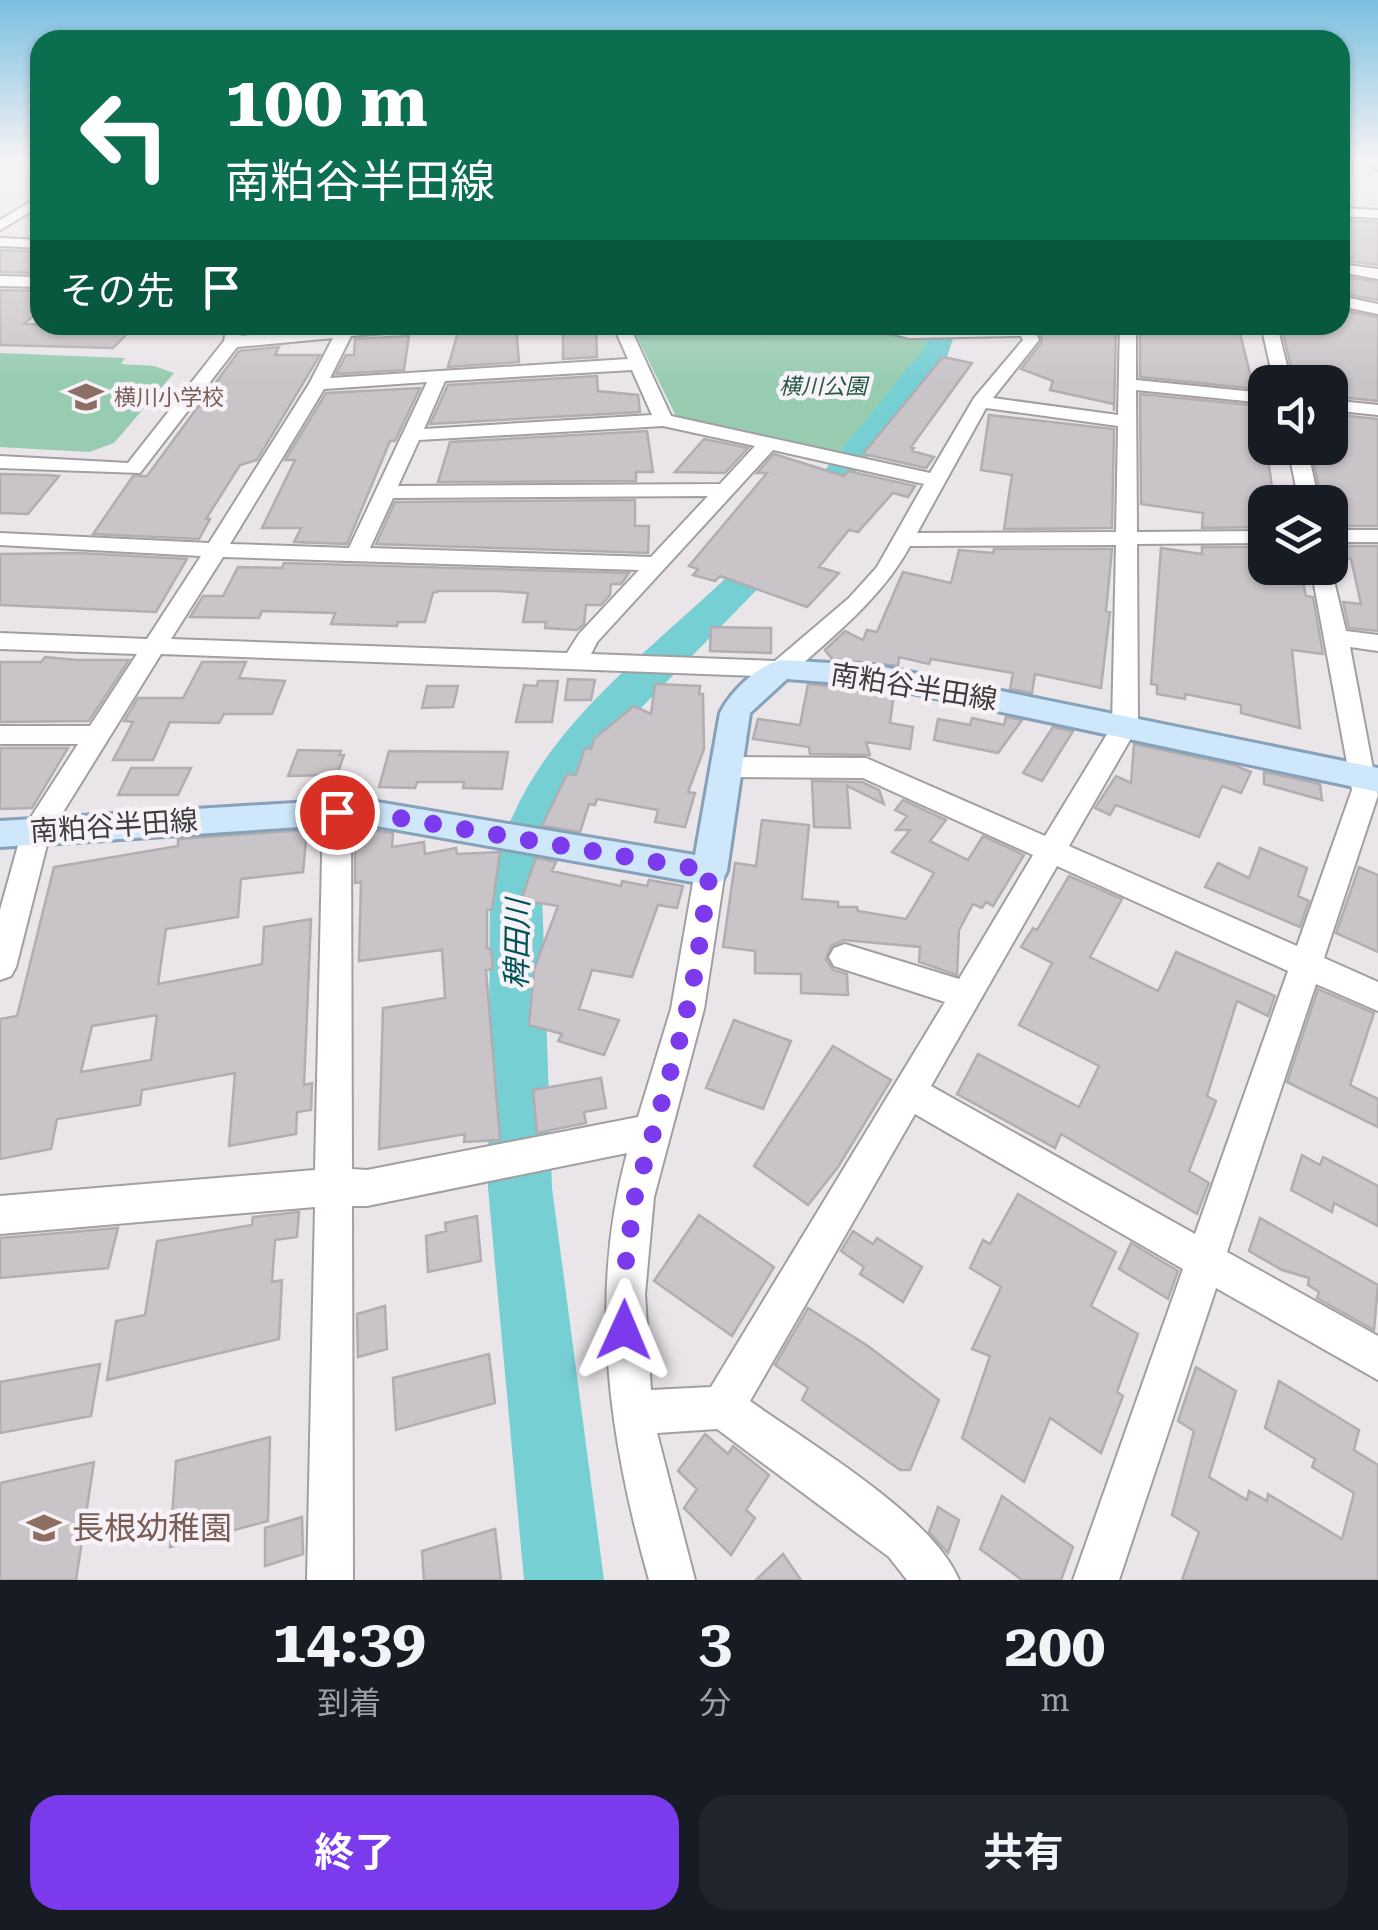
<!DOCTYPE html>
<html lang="ja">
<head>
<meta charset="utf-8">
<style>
	:root { --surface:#171b24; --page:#20242c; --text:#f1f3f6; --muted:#9ea1a6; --accent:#7c3aed }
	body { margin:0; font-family:"Roboto Serif","Noto Sans JP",serif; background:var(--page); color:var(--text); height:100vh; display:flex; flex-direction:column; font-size:38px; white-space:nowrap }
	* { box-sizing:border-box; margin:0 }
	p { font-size:32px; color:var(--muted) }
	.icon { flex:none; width:55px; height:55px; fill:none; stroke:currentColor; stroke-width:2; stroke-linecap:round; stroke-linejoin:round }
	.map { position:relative; height:1580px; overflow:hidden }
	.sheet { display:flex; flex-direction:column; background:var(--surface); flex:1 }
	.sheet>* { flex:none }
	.top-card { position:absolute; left:30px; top:30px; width:1320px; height:305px; border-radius:30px; box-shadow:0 2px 8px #0004; background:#0b6e4f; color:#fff; overflow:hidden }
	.controls { position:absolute; left:1248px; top:365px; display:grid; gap:20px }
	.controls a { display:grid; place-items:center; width:100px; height:100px; border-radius:20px; background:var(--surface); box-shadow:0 2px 8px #0004; font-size:50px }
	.pin { position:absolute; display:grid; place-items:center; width:85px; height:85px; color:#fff; margin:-42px; border:5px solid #fff; border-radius:50%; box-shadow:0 2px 10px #0007 }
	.me { position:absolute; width:110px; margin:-55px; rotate:1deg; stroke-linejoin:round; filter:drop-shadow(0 0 8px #0008) }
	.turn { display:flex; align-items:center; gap:35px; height:210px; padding:0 30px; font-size:45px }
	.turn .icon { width:130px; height:130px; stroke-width:2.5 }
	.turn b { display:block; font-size:70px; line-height:85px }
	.then { display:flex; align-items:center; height:95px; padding:0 30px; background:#0003; gap:20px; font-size:38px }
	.eta { display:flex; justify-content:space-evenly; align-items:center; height:170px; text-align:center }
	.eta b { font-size:60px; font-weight:700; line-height:70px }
	.primary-button { display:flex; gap:20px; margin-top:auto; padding:20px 30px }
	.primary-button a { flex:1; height:115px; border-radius:30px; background:var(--accent); color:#fff; font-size:40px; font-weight:700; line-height:115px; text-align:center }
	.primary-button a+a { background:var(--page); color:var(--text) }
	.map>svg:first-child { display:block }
	.green { fill:#97ccb1 }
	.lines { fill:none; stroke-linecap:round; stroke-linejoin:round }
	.river { fill:#76cfd3; fill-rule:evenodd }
	.building { fill:#c8c4c8; stroke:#b2adb1; stroke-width:2.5; fill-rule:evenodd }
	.minor-casing { stroke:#a29ea2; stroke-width:4 }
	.major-casing { stroke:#87a1b8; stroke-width:6 }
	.minor { fill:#fff; fill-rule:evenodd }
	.major { fill:#cee7fb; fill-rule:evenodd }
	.route { stroke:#7c3aed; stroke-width:18; stroke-dasharray:0 32.4 }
	.labels { text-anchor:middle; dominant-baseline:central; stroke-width:9; stroke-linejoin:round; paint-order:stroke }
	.far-park-label { font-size:22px; font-style:italic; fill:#21563f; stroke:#f7f2f7 }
	.far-education-label { font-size:22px; fill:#785e54; stroke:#f7f2f7; text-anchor:start }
	.street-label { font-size:28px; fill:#3e3c3e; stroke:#f7f2f7 }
	.water-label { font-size:30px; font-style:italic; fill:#005458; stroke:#f7f2f7 }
	.near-education-label { font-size:32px; fill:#785e54; stroke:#f7f2f7; text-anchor:start }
</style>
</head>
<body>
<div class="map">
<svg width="1378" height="1580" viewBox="0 0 1378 1580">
	<rect width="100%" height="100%" fill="#eae5e9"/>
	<path class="green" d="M631 325H851L909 336H933L923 363 848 454 676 416Z
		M0 353 125 358 121 364 154 366 174 373 114 443 89 452 0 447Z"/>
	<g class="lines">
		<path class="river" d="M939 330 949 333 953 339 947 357 782 564 594 756 567 797 546 857 542 893 552 1188 604 1580H524L488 1188 490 893C515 734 651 657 755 549 814 487 868 416 923 350L929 333Z"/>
	</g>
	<path class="building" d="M1340 220 1378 222V265L1340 260Z
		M0 250 40 252V273L0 272Z
		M1340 276 1378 282V300L1340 293Z
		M0 290 40 291V310L24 324 136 325 113 348 0 345Z
		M1340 310 1378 317V401L1330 396V375L1292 371 1281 325H1340Z
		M490 325H516L519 362 448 367 459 329Z
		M1106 325H1116L1114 411V404L1050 390 1053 381 1021 369 1042 342 1040 333H1106Z
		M1140 325H1238L1252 382 1258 383 1259 389 1140 377Z
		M596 326 597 357 563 359V329Z
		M409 336 404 370 336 374 346 355H354L355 339Z
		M279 347 275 355H320L257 460 240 465 206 519H210L199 539 93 534 133 476H147L239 351Z
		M943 357 972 363 911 447 914 448 912 451 934 457 926 468 863 454Z
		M597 376 598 391 638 395 640 412 430 424 448 385Z
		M420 388 395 441H390L347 544 294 542 301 528H262L295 460H285L326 393Z
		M1140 394 1261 406 1274 502H1265V527L1202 528 1203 513 1141 504Z
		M1330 414 1378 419V526H1330V502H1322L1312 455 1330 457Z
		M989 415 1114 429 1112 528 1004 529 1012 475 981 470Z
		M647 431 653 472H636V481L438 482 450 442Z
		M704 439 748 448 725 473 675 472Z
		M774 454 844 476 848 471 915 486 908 497 893 493 858 532 849 530 819 567 839 573 807 607 720 576 715 581 693 575 698 569 689 566 767 473H757Z
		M0 474 46 475 59 476 28 514 0 513Z
		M635 500V526H649L648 553 376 544 395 502Z
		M1330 546H1378V631L1349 628 1343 602 1361 604 1351 559 1330 556Z
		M1202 547H1265V568H1300L1306 596 1313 597 1323 654 1292 650 1300 728 1241 713V705L1185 694V699L1157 694V685L1151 684 1161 548 1202 554Z
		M994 549H1112L1106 611 1110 612 1101 688 1035 674 1032 693 1010 689 1013 673 931 659 929 664 899 657 898 666 832 659 825 650 845 631 863 640 867 630 877 632 903 572 951 583 959 550 993 553Z
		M79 553 187 559 156 612 0 605V554Z
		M284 563 629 573 621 584H611L610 595 601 605H586L584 624 577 630 545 628 546 622H523L528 593 497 591H439L433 593 425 622H398L397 626 331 624 335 613 262 611 259 618 190 617 203 596H223L238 567 282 568Z
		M711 627 771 628V653L710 651Z
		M45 657 77 660H129L89 721 0 722V662H41Z
		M202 662H246L239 678 285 681 272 714H224L219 723 170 722 153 760H113L133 722 124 721 138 698H183Z
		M568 679 595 680 591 700H565Z
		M538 681H558L552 722H516L524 685 537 686Z
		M655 684 700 686 699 694H703L704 749 688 792 695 793 685 827 655 822 658 810 597 799 595 805 589 804 580 832 542 826 567 774 576 775 585 748 591 749 594 739 634 706 651 714Z
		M808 684 894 693 890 723 913 727 910 749 866 742 870 755 810 754 809 747 753 739 758 719 800 725Z
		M427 686H458L453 707 422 708Z
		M1006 717 1022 720 998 753 934 740 938 719 970 725 972 718 1004 725Z
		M1053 727 1073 731 1042 781 1023 773Z
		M1134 744 1234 765 1251 772 1241 793 1222 786 1199 837 1116 805 1110 815 1095 808 1116 776 1131 783Z
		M0 748H68L32 808 0 809Z
		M298 750 341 751 339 755H344L337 775 288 776Z
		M389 751 508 752 502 789 463 788 464 782H417L415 788 379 787Z
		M131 768H191L178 795H118Z
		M1264 772 1320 784 1322 800 1264 784Z
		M812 781 862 782 879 790 884 804 847 786 850 828 814 827Z
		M903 800 946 820 930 841 968 860 983 836 1024 855 993 906 986 902 982 908 973 904 959 930 957 975 919 962 920 947 844 940 831 946 826 959 833 970 847 974 848 995 801 993V974L755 973V951L723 947 735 863 756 866 762 820 809 825 802 899 838 902V907H857L858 911 906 919 934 873 892 852 910 830H896L907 816 895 810Z
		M355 827 393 833 392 847 424 842 425 854 456 848 457 854 500 852 492 909 487 910V948L491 949 493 969 486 970 500 1140 464 1142 465 1134 379 1149 383 1008 445 998 442 950 359 961 361 882 355 883Z
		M307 830 303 872 241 879 238 917 166 929 158 984 262 964 264 927 311 919 304 1085 312 1083 311 1110 297 1112 296 1134 229 1146 235 1073 142 1090 140 1105 57 1119 51 1149 0 1159V1019L17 1016 54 867 178 846V839ZM157 1015 151 1060 81 1072 92 1026Z
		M1260 848 1307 868 1298 896 1309 901 1300 927 1205 887 1218 863 1249 878Z
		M536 858 556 862 552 871 621 886 622 881 647 886 649 880 683 886 677 908 658 905 632 977 592 970 579 1009 619 1020 604 1055 558 1041 562 1034 529 1025 534 969 558 906 521 900Z
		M1359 867 1378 875V952L1336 933Z
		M1069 876 1122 899 1090 957 1158 991 1176 952 1275 996 1268 1016 1237 1001 1207 1096 1216 1101 1189 1171 1209 1183 1197 1214 1061 1134 1055 1148 957 1094 978 1054 1079 1107 1099 1066 1019 1025 1052 963 1021 947 1033 928 1037 930Z
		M1318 989 1374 1013 1350 1085 1378 1099V1127L1287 1082Z
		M734 1020 791 1041 763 1109 706 1088Z
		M833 1046 891 1080 838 1167 808 1205 754 1166Z
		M601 1078 606 1108 584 1112 586 1123 537 1133 533 1090Z
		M1302 1155 1320 1165 1323 1157 1378 1186V1226L1334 1203 1332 1212 1291 1190Z
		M1018 1194 1116 1252 1091 1306 1138 1334 1117 1392 1123 1396 1101 1453 1050 1418 1024 1482 962 1438 990 1356 972 1349 1001 1287 970 1268 983 1240 990 1244Z
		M299 1212 297 1237 275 1240 272 1282 282 1280 279 1339 107 1380 116 1321 145 1315 157 1241 252 1225 253 1217Z
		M699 1215 774 1267 732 1336 654 1281Z
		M477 1216 481 1261 428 1272 426 1236 446 1231 445 1223Z
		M1260 1218 1378 1285 1374 1330 1317 1298 1319 1292 1308 1285 1309 1278 1282 1270 1249 1251Z
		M118 1228 108 1268 0 1278V1238Z
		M853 1231 873 1244 877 1238 922 1267 903 1302 860 1274 864 1267 841 1251Z
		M1131 1243 1178 1271 1168 1299 1119 1269Z
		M385 1306 387 1349 358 1357 357 1314Z
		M808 1308 868 1346 939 1400 910 1470H900L802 1400 808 1388 775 1365Z
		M489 1354 495 1403 396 1430 393 1378Z
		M100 1364 91 1416 0 1433V1382Z
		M1196 1367 1236 1391 1209 1477 1247 1500 1249 1491 1267 1501 1268 1494 1342 1539 1354 1493 1312 1467 1315 1459 1265 1428 1279 1381 1359 1430 1354 1450 1378 1465V1580H1182L1199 1532 1172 1515 1194 1431 1178 1421Z
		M705 1434 728 1454 733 1446 769 1475 746 1510 755 1518 731 1555 684 1508 697 1489 678 1471Z
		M270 1437 268 1521 170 1547 176 1461Z
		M94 1462 76 1580H0V1483Z
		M1002 1496 1073 1547 1061 1580H1022L980 1549Z
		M938 1507 959 1520 948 1553 929 1532Z
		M302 1517 303 1554 265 1566V1528Z
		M495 1529 501 1580H424L422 1551Z
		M783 1554 801 1580H756Z"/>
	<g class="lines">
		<g class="minor-casing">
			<path id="minor" d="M24 161H40V167L26 164Z
				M40 196V206L0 230V220Z
				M1340 208 1378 210V218L1340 216Z
				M0 238 40 240V248L0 246Z
				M1340 264 1378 269V279L1340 272Z
				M0 276 40 277V287L0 286Z
				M1340 296 1378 304V314L1340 306Z
				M227 325H243L241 336 340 325H427L419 330 351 336 330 378 628 359 613 325H629L671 416 930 473 974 398 1023 340 1021 336 909 338 859 325 909 328 1032 325 1039 340 993 398 1118 415 1120 325H1136V380L1265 393V403L1136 390 1137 532 1265 531V543L1137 544 1138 726 1069 846 1297 946 1352 790 1311 568H1330V564L1346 631 1378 635V651L1350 647 1378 795 1324 958 1378 982V1011L1316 984 1227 1252 1378 1336V1380L1216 1288 1119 1580H1073L1183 1269 915 1114 750 1401C809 1443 933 1516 959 1580H907L889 1557 717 1429 657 1433 695 1580H649C609 1439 588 1297 627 1153L367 1206H352L353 1580H307L315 1207 0 1234V1196L315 1170 323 812 327 805 337 802 347 805 351 812 352 1169 367 1170 638 1117 671 1009 695 871 700 863 710 859 720 863 725 871 704 1009 654 1197 645 1294 651 1390 711 1387 945 1002 834 966 829 957 834 948 845 944 959 979 1033 855 863 778 728 777 718 774 715 767 718 760 728 757 866 758 1045 836 1112 726 1116 545 910 546C881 599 834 635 790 675L781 677 161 654 50 833 16 967 11 976 0 980V910L22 831 78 744H0V726H90L137 654 0 649V633L147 639 201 556 0 545V533L209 543 309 384 333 338 237 347 140 473 0 468V456L128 463 224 341ZM632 370 652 415 424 429 445 381ZM427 382 349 548 230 544 324 389ZM986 408 1118 426 1116 532 917 533ZM663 426 755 446 720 484 398 486 419 440ZM773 450 924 484 877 567 849 598 775 661 591 654 597 642ZM708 496 651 557 370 548 393 498ZM223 557 639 570 579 634 567 653 171 639ZM1057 866 1288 971 1195 1234 931 1086Z
				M1261 325H1277L1291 382H1274Z
				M1330 400 1378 405V415L1330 410Z
				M1288 448H1307L1319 502H1299Z
				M1330 530H1378V542H1330Z"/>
		</g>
		<g class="major-casing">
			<path id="major" d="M1366 161H1378V170Z
				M781 660 879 666 1378 768V792L879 686 787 679 750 713 727 871 722 881 710 885 359 823 0 847V821L359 799 695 855 720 713C731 691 757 666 781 660Z"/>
		</g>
		<use href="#minor" class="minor"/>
		<use href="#major" class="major"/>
	</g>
	<linearGradient id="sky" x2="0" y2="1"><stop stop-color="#7abfe0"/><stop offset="0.42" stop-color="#f6f3f5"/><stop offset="1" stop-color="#f6f3f5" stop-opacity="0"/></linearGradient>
	<rect width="1378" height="382" fill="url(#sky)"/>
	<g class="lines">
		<path class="route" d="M337 812 358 811 710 871 696 968 683 1028 635 1196 626 1261 624 1330"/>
	</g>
	<defs>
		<g id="school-bare" transform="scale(2.7)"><path d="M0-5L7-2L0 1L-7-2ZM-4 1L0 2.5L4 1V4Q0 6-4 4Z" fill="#8d6e63" stroke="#f7f2f7" stroke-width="2.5" paint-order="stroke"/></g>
	</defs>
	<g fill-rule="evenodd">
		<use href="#school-bare" x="86" y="397"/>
		<use href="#school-bare" x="44" y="1528"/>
	</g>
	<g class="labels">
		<g class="far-park-label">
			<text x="823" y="386">横川公園</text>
		</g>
		<g class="far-education-label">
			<text x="114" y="397">横川小学校</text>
		</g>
		<g class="street-label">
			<text transform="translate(914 687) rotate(9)">南粕谷半田線</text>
			<text transform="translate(114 826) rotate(-4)">南粕谷半田線</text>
		</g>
		<g class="water-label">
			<text transform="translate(517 944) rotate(-89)">稗田川</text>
		</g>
		<g class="near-education-label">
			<text x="72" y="1528">長根幼稚園</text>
		</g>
	</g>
</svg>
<div class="controls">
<a><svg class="icon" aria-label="sound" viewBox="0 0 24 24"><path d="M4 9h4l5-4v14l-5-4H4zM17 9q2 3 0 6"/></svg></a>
<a><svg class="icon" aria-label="layers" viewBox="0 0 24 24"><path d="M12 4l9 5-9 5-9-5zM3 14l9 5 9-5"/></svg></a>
</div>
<div class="pin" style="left:337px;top:812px;background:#d93025"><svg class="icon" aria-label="arrive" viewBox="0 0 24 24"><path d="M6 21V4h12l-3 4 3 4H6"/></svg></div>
<svg class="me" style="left:624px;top:1330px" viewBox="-20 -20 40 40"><path d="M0-17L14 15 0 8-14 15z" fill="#7c3aed" stroke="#fff" stroke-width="4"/></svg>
<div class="top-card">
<div class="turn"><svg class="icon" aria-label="left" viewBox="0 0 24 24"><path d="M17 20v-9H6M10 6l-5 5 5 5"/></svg><div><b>100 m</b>南粕谷半田線</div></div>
<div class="then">その先<svg class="icon" aria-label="arrive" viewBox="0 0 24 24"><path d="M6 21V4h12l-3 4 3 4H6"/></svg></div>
</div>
</div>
<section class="sheet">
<div class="eta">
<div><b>14:39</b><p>到着</p></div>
<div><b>3</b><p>分</p></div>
<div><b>200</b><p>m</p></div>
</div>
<div class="primary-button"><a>終了</a><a>共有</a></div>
</section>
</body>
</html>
